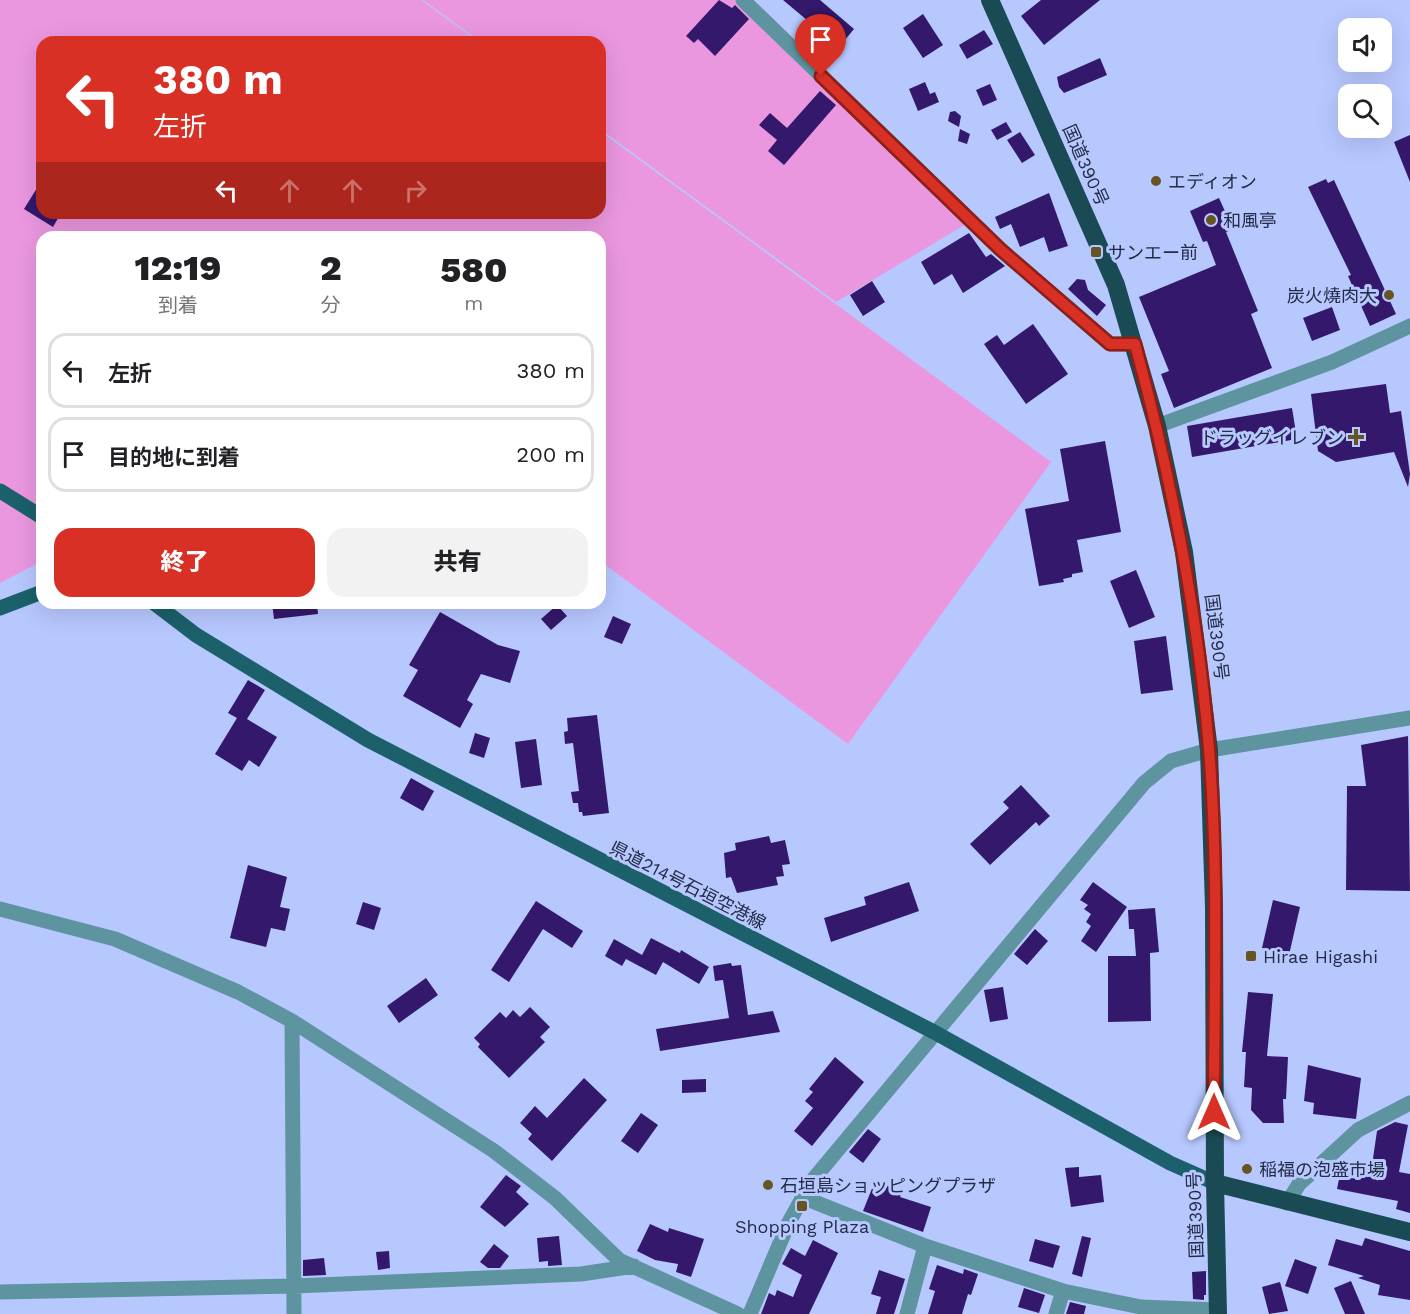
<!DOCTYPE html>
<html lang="ja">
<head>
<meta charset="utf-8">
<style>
	:root { --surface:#fff; --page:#f2f2f2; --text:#202124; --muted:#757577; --line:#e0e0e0; --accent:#d93025 }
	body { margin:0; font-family:"Work Sans","Noto Sans JP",sans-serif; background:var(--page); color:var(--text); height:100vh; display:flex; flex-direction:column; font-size:22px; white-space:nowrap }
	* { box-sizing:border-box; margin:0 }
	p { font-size:20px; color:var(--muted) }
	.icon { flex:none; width:33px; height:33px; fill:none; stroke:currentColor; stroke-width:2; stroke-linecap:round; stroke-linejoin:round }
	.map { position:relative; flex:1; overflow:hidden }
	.details { position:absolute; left:36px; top:231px; width:570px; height:378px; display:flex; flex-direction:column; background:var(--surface); border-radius:18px; box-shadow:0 6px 24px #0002 }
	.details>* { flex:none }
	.top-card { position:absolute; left:36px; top:36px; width:570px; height:183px; border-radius:18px; box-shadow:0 6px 24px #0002; background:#d93025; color:#fff; overflow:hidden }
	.fabs { position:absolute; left:1338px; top:18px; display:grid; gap:12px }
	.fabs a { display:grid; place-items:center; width:54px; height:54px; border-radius:12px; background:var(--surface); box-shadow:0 6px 24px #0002; font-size:30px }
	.pin { position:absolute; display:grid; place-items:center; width:51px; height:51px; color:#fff; margin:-62px -26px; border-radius:50% 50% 50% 0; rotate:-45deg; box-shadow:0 0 6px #0007 }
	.pin .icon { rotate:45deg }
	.me { position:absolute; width:66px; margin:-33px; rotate:0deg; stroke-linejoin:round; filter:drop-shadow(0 0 4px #0008) }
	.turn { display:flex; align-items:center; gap:21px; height:126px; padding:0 18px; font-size:27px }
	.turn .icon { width:78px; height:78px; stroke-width:2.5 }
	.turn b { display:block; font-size:42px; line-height:51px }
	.lanes { display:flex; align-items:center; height:57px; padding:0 18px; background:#0003; justify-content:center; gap:30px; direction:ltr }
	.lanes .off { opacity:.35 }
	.eta { display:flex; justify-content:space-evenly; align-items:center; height:102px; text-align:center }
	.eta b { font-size:36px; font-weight:800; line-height:42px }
	.cta { display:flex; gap:12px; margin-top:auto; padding:12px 18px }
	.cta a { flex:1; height:69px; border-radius:18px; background:var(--accent); color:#fff; font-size:24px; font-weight:800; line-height:69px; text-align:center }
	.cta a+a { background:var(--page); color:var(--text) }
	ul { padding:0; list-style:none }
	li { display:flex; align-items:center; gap:18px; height:75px; margin:0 12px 9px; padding:0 6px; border:3px solid var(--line); border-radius:18px }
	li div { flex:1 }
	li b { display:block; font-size:22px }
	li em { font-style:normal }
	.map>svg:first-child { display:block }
	.green { fill:#ea97df }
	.building { fill:#33186b }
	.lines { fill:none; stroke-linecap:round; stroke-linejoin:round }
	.minor { stroke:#5d949f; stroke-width:15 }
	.major { stroke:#1b606b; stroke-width:15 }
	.highway { stroke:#1a4b54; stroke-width:18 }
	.route-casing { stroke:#8d1f18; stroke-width:15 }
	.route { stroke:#d93025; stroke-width:10 }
	.poi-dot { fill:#665523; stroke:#b7c8ff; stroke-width:2 }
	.labels { text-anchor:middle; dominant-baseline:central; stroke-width:6; stroke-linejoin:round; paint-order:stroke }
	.street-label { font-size:18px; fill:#242b46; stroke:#b7c8ff }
	.poi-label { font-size:18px; fill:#242b46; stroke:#b7c8ff; text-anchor:start }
</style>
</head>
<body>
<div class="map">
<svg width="1410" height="1314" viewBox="0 0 1410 1314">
	<rect width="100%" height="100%" fill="#b7c8ff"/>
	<path class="green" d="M0 0H421L479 42H42V213H600V131L1051 462 848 744 600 561V237H42V561L0 583Z
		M423 0H736L966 224 836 302 600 129V42H481Z"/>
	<path class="building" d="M719 0 732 8 735 5 749 19 715 56 698 39 694 43 686 36Z
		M783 0H820L854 29 839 47Z
		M1041 0H1100L1044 45 1021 16Z
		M923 14 943 45 923 58 903 28Z
		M984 30 993 44 967 59 959 45Z
		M1100 58 1107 75 1064 93 1059 87 1057 77Z
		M925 82 930 94 935 92 939 102 918 111 909 89Z
		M990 84 997 100 983 106 976 90Z
		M820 91 836 105 784 165 768 151 777 140 759 125 770 113 787 128Z
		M950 112 955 111 961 116 959 127 948 121Z
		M1006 122 1012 132 997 140 991 130Z
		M960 129 970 134 967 144 958 141Z
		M1020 132 1035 155 1022 163 1007 140Z
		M1410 135V182L1394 142Z
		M1326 179 1328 183 1334 180 1396 314 1370 326 1348 276 1351 275 1308 187Z
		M42 180V213H61L53 227 24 209Z
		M1049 193 1068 246 1049 252 1044 237 1020 247 1011 224 1000 229 995 217Z
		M1219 198 1233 229 1226 232 1258 311 1251 314 1272 368 1174 408 1161 374 1169 371 1139 297 1216 265 1207 241 1203 242 1190 211Z
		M969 233 986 257 991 254 1005 266 963 293 952 274 934 285 921 262Z
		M1077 279 1085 280 1088 290 1106 305 1097 316 1068 289Z
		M872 281 885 302 863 316 850 295Z
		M1332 307 1340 330 1312 341 1303 318Z
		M1033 324 1068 374 1026 404 984 344 997 335 1004 345Z
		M1386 384 1390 413 1401 411 1410 474 1408 487 1394 452 1336 462 1318 451 1311 394Z
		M1292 408 1297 439 1192 457 1187 426Z
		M1105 441 1121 532 1077 540 1083 572 1072 574V577L1063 579 1064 582 1039 586 1025 509 1069 501 1060 449Z
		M1136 570 1155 617 1129 628 1110 581Z
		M272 603H317L318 614 274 619Z
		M557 605 567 616 551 630 541 619Z
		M440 612 498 645 520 651 510 683 481 674 467 700 473 704 460 728 403 696 418 670 409 665Z
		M613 616 631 624 622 644 604 637Z
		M1166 636 1173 690 1141 694 1134 641Z
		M248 680 265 690 247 719 277 737 259 767 249 760 242 771 215 754 237 718 228 713Z
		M597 715 609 813 583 816 582 812H579L578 803H573L571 792 579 791 573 743 565 744 564 732 568 731 567 718Z
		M475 733 490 738 484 758 469 753Z
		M1408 736 1410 891 1346 890 1347 786H1366L1361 745Z
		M536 739 542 785 521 788 515 742Z
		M411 778 434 791 423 811 400 798Z
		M1021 785 1050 816 1039 826 1036 822 990 865 970 844 1009 808 1003 802Z
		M769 836 771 843 785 840 790 864 782 865 784 876 776 877 778 885 737 893 731 877 726 878 724 853 736 850 735 843Z
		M248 865 287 877 280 907 290 909 285 931 271 928 266 947 230 938Z
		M909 882 919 911 831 942 824 918 866 905 864 897Z
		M1093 882 1127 907 1096 952 1081 941 1091 926 1086 922 1091 914 1084 909 1088 905 1080 900Z
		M1273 900 1300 907 1289 955 1262 948Z
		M536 901 583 931 572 948 543 929 509 982 491 970Z
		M363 902 381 908 374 930 356 924Z
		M1155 908 1159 952 1150 953 1151 1021 1108 1022V956H1136L1134 929H1129L1128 910Z
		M1035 929 1048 941 1027 965 1014 954Z
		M651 938 680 953 681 950 709 967 699 984 663 962 656 975 626 959 622 966 605 956 614 939 642 955Z
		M731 963 732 966 741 965 748 1015 773 1011 780 1032 660 1051 656 1029 729 1018 723 980 715 981 713 966Z
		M426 978 438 995 399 1023 387 1006Z
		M1003 987 1008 1019 990 1022 984 990Z
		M1248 992 1273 994 1267 1056 1288 1057 1286 1099H1283L1284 1123H1263L1251 1110 1252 1088 1244 1087 1246 1052H1242Z
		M530 1007 550 1027 540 1037 545 1042 509 1078 478 1047 480 1044 474 1038 500 1012 506 1018 513 1010 520 1017Z
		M835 1057 864 1082 812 1146 794 1131 813 1108 805 1101 813 1092 809 1089Z
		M1308 1065 1361 1078 1356 1119 1313 1114 1314 1103 1304 1101Z
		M584 1078 607 1100 552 1161 528 1139 532 1134 520 1123 535 1106 547 1118Z
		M706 1079V1092L682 1093V1080Z
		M641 1113 658 1125 638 1153 621 1141Z
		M1395 1122 1408 1125 1399 1172 1410 1174V1213L1396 1209 1398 1201 1337 1189 1340 1174 1361 1178 1363 1170 1371 1172 1377 1131Z
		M868 1129 881 1139 863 1163 849 1152Z
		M1079 1167V1177L1101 1175 1104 1202 1071 1207 1065 1168Z
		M506 1175 521 1186 516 1192 529 1204 505 1227 480 1207Z
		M875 1181 902 1192 900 1197 931 1207 923 1232 863 1211Z
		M650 1224 668 1232 669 1228 704 1239 691 1277 676 1272 678 1264 655 1260 637 1251Z
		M559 1236 562 1265 548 1266V1261L539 1262 537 1238Z
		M1082 1236 1091 1238 1082 1277 1072 1274Z
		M1365 1238 1410 1251V1300L1378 1295 1380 1285 1358 1278 1364 1276 1328 1265 1336 1239 1362 1246Z
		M1035 1239 1060 1246 1053 1268 1029 1261Z
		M813 1240 838 1253 809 1314H761L769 1293 775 1296 777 1290 793 1297 802 1275 782 1264 791 1248 805 1256Z
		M494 1244 509 1256 500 1268H488L480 1262Z
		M389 1251 390 1268 378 1270 376 1252Z
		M324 1258 326 1275 303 1276V1260Z
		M1295 1259 1317 1267 1308 1294 1285 1286Z
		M937 1265 963 1274 964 1269 978 1274 971 1295 968 1294 962 1314H928L935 1291 929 1289Z
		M879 1270 905 1279 894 1314H876L881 1297 871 1294Z
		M1206 1271V1295H1204V1300L1193 1299 1192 1272Z
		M1351 1281 1365 1314H1345L1334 1288Z
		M1280 1282 1288 1311 1269 1314 1262 1287Z
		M1024 1288 1045 1295 1039 1313 1018 1307Z
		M1070 1302 1086 1306 1084 1314H1066Z"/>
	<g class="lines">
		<path class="minor" d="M743 0 1000 249 1110 344H1135
			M1157 426 1332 362 1410 326
			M0 909 115 939 238 992 292 1021 494 1151 555 1198 619 1260 738 1314
			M292 1021 294 1314
			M802 1197 925 1246 1063 1291 1141 1307 1218 1310
			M1287 1203 1299 1184 1358 1130 1410 1103
			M0 1292 294 1286 581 1274 634 1266
			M750 1314 788 1224 811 1182 1144 783 1171 761 1209 750 1410 718
			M907 1314 925 1246
			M1056 1314 1063 1291"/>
		<path class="major" d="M0 491 42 517
			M154 603 196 635 368 740 934 1032 1170 1163 1215 1183
			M0 608 42 592"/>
		<path class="highway" d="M990 0 1116 285 1157 426 1184 552 1209 750 1214 907 1215 1183 1218 1314
			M1215 1183 1410 1232"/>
	</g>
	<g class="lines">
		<g class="route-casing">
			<path id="route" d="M821 76 1000 249 1110 344H1135C1171 477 1198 612 1209 749 1219 869 1214 991 1214 1112"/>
		</g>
		<use href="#route" class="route"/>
	</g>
	<g class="poi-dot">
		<circle cx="1156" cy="181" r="6"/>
		<circle cx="1211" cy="220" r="6"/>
		<rect x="1090" y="246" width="12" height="12" rx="3"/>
		<circle cx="1389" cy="295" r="6"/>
		<path d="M1353 428h6v6h6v6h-6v6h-6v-6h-6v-6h6z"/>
		<rect x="1245" y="950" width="12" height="12" rx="3"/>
		<circle cx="1247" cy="1169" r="6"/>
		<circle cx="768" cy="1185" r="6"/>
		<rect x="796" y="1200" width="12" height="12" rx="3"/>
	</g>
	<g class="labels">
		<g class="street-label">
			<text transform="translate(1086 165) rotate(66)">国道390号</text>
			<text transform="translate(1217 637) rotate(83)">国道390号</text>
			<text transform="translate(688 885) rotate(27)">県道214号石垣空港線</text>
			<text transform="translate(1195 1215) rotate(-92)">国道390号</text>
		</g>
		<g class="poi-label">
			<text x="1168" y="181">エディオン</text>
			<text x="1223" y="220">和風亭</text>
			<text x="1108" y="252">サンエー前</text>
			<text x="1377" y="295" text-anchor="end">炭火燒肉大</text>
			<text x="1344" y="437" text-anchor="end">ドラッグイレブン</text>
			<text x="1263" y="956">Hirae Higashi</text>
			<text x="1259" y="1169">稲福の泡盛市場</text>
			<text x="780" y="1185">石垣島ショッピングプラザ</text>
			<text x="802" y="1226" text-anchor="middle">Shopping Plaza</text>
		</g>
	</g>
</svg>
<div class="fabs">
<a><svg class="icon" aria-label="sound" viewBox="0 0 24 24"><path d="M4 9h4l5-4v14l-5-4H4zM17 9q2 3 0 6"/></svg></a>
<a><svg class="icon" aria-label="search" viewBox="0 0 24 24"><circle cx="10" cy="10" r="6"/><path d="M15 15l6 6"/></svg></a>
</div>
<div class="pin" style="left:821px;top:76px;background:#d93025"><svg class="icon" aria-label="arrive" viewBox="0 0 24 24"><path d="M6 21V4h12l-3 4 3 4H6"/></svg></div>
<svg class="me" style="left:1214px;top:1112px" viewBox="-20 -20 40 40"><path d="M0-17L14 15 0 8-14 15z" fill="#d93025" stroke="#fff" stroke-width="4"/></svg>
<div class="top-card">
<div class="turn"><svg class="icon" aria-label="left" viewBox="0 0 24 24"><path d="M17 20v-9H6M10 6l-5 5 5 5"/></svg><div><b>380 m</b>左折</div></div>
<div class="lanes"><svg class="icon" aria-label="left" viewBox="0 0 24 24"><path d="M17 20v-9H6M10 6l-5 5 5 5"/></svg><svg class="icon off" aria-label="ahead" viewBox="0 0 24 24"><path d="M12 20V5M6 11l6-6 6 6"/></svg><svg class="icon off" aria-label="ahead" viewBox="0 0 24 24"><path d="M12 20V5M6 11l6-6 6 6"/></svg><svg class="icon off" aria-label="right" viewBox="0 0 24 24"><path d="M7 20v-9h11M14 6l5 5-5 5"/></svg></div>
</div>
<section class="details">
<div class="eta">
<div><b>12:19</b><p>到着</p></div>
<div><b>2</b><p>分</p></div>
<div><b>580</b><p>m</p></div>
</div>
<ul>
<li><svg class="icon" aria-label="left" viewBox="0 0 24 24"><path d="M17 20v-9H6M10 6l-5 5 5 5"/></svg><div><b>左折</b></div><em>380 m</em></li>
<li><svg class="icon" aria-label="arrive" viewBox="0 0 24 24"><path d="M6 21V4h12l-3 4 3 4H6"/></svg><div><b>目的地に到着</b></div><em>200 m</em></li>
</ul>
<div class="cta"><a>終了</a><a>共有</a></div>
</section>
</div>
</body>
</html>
